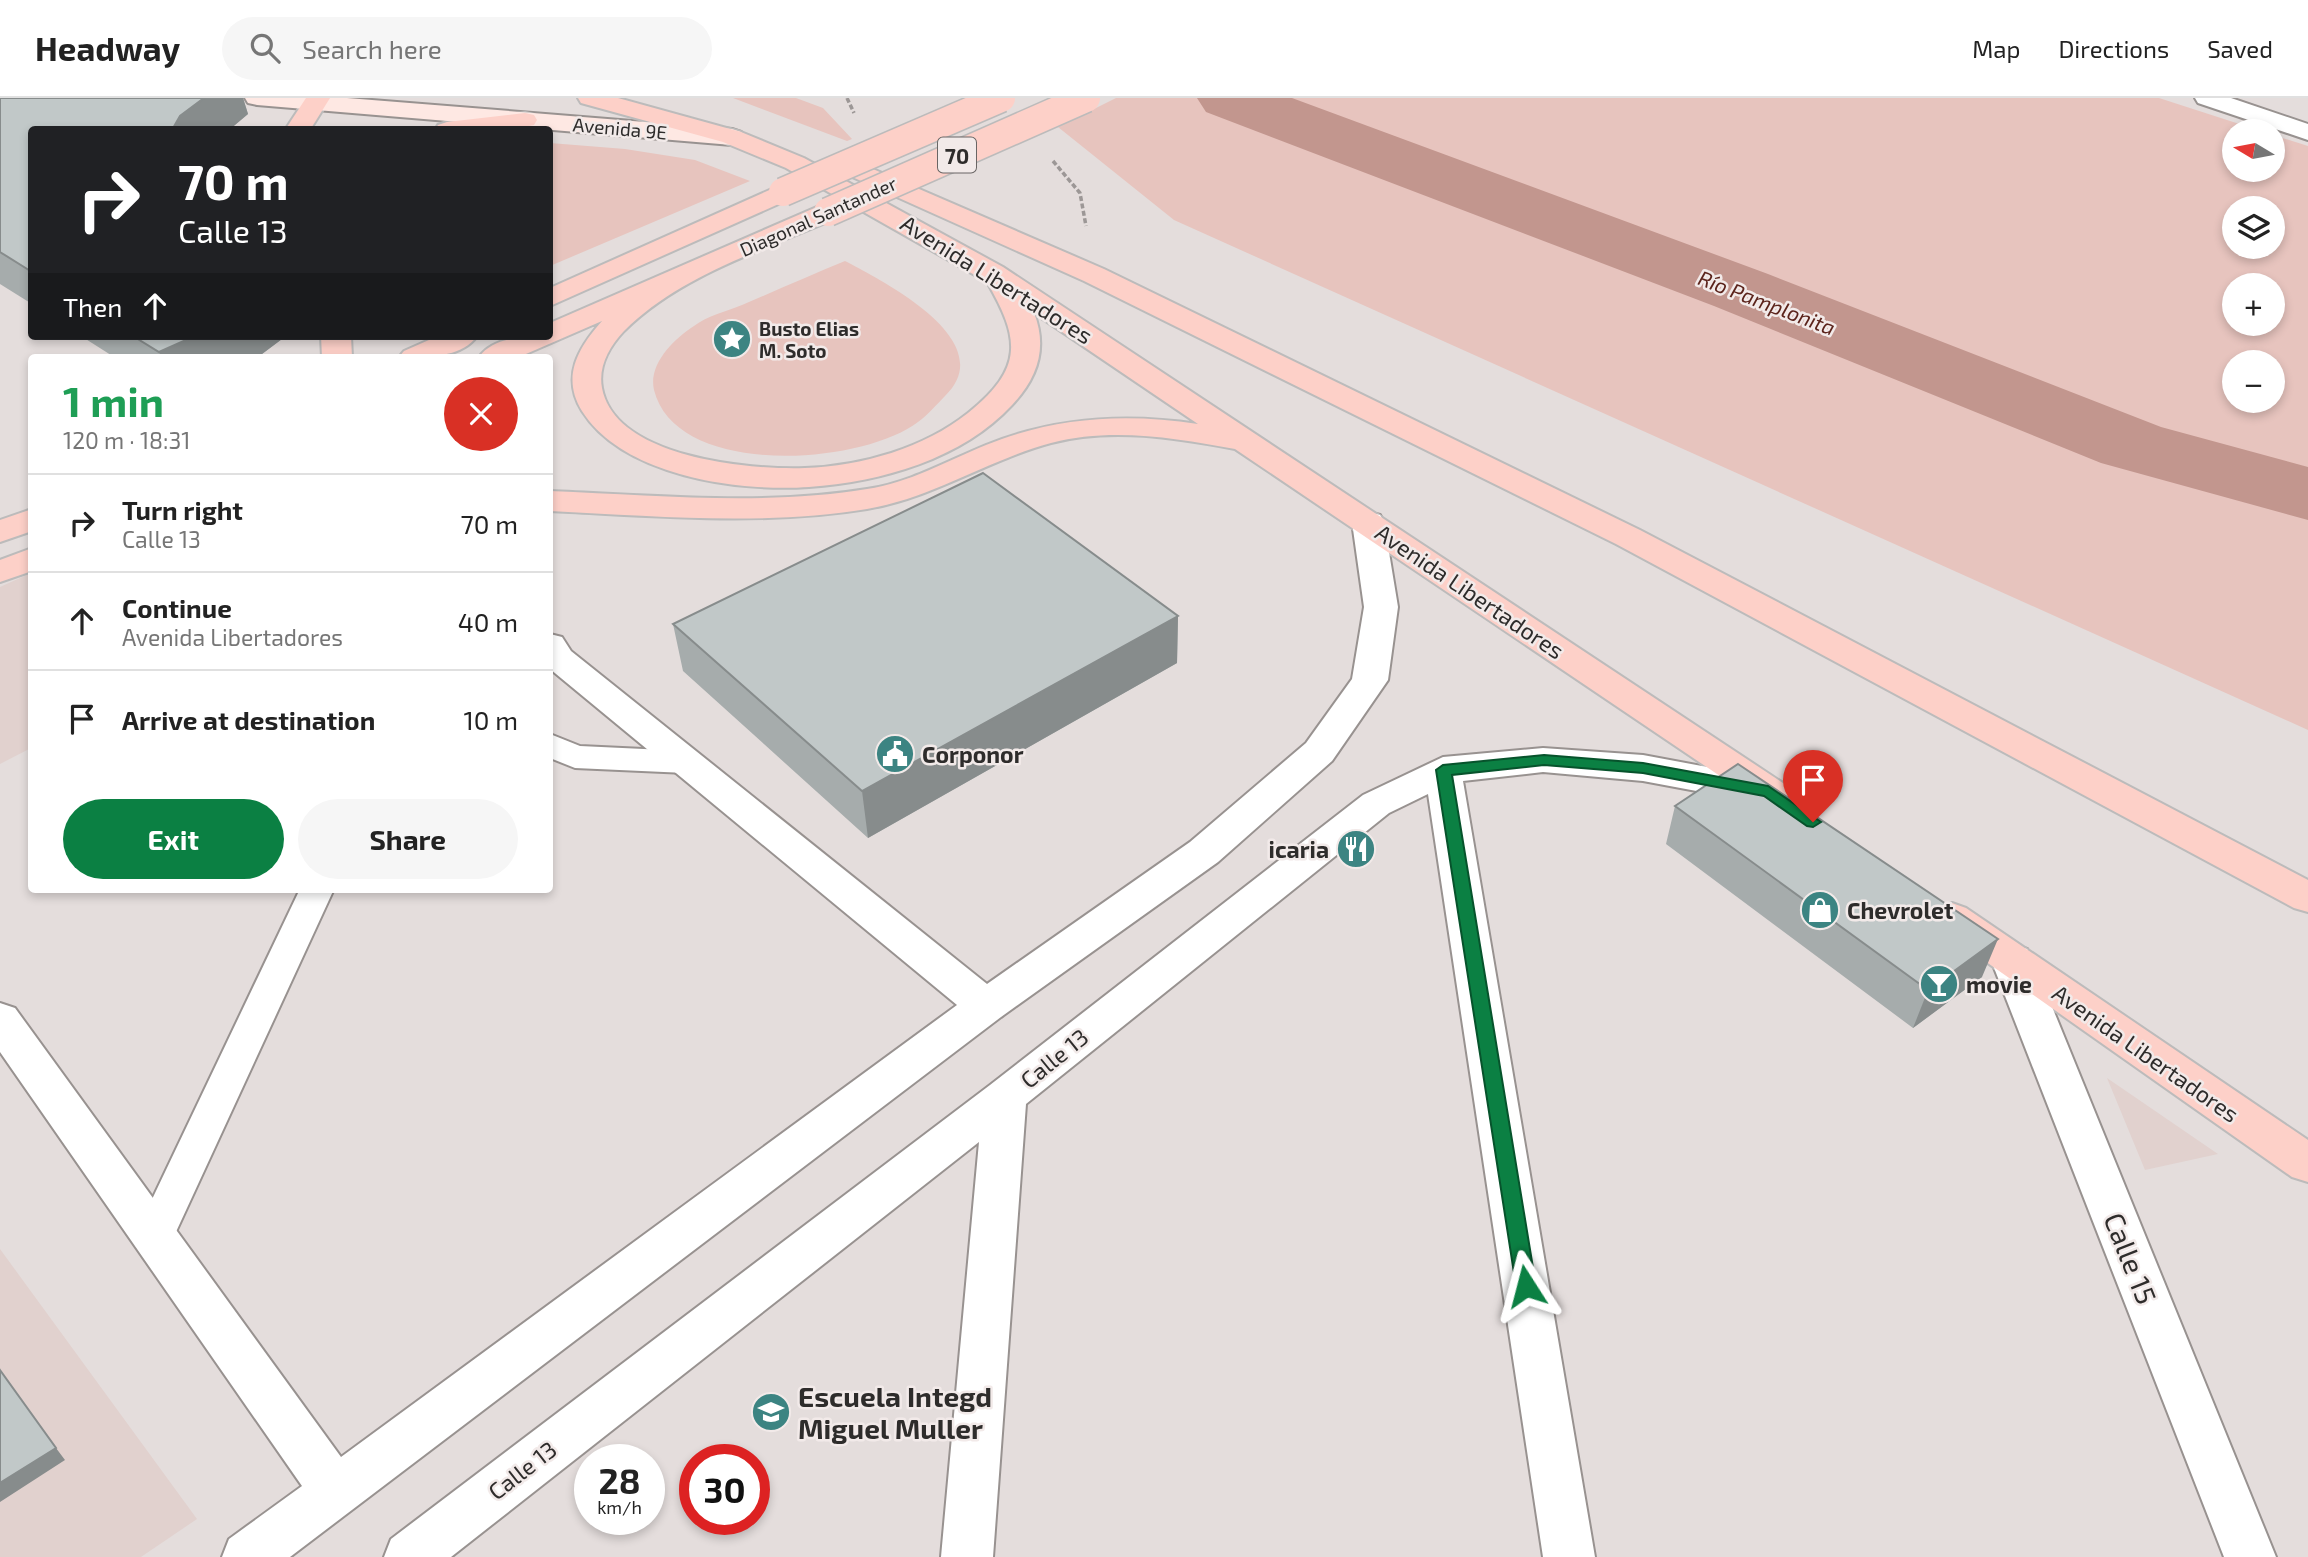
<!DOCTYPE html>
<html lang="en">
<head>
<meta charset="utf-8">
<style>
	:root { --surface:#fff; --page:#f6f6f6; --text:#222; --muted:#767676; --line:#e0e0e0; --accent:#0b8043 }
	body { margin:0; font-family:"Exo 2",sans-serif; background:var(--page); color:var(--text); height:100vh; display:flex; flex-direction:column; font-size:26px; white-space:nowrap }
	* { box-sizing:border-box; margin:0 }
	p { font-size:23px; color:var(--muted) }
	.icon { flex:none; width:38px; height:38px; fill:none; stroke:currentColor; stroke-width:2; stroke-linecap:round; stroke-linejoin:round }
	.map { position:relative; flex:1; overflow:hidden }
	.sheet { position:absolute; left:28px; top:256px; width:525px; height:539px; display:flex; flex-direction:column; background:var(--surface); border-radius:7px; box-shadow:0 4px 10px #0003 }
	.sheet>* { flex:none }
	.banner { position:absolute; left:28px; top:28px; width:525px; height:214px; border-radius:7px; box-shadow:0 4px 10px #0003; background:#202124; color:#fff; overflow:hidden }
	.needle { width:46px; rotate:280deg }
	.tools { position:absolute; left:2222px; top:21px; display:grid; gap:14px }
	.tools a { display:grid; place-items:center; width:63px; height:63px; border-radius:50%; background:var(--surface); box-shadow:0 4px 10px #0003; font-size:35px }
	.speed { position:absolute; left:574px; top:1346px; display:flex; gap:14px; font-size:35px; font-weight:700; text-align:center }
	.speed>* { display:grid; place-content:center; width:91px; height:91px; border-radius:50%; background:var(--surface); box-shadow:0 4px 10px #0003; line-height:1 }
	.speed small { font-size:18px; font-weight:400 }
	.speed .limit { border:10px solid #d22; background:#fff; color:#111 }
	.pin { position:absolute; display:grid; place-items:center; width:60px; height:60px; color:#fff; margin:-72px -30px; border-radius:50% 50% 50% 0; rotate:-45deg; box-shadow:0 0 7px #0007 }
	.pin .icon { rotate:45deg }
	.me { position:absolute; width:77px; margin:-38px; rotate:351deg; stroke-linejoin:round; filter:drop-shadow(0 0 5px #0008) }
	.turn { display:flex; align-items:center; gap:24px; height:147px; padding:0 35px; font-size:32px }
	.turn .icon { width:91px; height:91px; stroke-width:2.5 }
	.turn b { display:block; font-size:49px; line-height:60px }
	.then { display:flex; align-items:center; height:66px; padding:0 35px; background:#0003; gap:14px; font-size:26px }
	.round { display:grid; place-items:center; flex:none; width:74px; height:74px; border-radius:37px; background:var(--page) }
	.head { display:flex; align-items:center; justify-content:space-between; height:119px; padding:0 35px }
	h1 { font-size:42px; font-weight:700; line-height:52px; color:#1e9e55 }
	.action { display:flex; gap:14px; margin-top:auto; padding:14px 35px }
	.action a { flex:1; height:80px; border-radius:42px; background:var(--accent); color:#fff; font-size:28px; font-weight:700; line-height:80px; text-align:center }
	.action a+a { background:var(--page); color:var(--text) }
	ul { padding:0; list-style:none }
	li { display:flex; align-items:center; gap:21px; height:98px; padding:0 35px; border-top:2px solid var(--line) }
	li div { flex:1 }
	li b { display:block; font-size:26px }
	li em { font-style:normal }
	header { display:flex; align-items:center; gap:42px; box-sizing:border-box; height:98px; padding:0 35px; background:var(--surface); border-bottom:2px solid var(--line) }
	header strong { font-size:33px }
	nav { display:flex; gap:38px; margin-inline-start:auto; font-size:24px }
	.search { width:490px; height:63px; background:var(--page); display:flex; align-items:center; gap:18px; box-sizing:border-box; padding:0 24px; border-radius:38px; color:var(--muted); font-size:26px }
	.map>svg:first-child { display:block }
	.built { fill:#e1d1ce }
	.green { fill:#e7c4be; fill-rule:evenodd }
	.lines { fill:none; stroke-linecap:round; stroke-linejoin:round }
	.river { fill:#c2968e; fill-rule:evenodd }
	.lane-casing { stroke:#989290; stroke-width:4 }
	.street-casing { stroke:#989290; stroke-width:4 }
	.secondary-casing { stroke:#989290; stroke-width:4 }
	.primary-casing { stroke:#bcbbbb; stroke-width:4 }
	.path { stroke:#9c9796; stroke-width:3.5; stroke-dasharray:5 2.5; stroke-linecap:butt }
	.lane { fill:#fff; fill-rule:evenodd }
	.street { fill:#fff; fill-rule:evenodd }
	.secondary { fill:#fee8e3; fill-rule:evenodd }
	.primary { fill:#fdd0c8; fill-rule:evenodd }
	.primary-bridge-casing { stroke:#bcbbbb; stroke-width:31; stroke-linecap:butt }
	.primary-bridge { stroke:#fdd0c8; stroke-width:28 }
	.wall { fill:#a6acac }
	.shaded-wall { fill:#878c8c }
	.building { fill:#c1c8c8; stroke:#878c8c; stroke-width:2 }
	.route { fill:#0b8043; stroke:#07532c; stroke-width:2 }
	.labels { text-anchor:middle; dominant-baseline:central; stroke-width:5; stroke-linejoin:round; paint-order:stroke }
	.far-street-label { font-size:19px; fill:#2e2c2b; stroke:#f2eae9 }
	.far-poi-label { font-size:19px; font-weight:bold; fill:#2e2c2b; stroke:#f2eae9; text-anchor:start }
	.shield { fill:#f2eae9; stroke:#696564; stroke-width:2 }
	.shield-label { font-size:21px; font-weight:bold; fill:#2e2c2b }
	.far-water-label { font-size:21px; font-style:italic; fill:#5b231b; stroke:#f2eae9 }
	.street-label { font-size:23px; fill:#2e2c2b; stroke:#f2eae9 }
	.poi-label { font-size:23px; font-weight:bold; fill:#2e2c2b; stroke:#f2eae9; text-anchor:start }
	.near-street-label { font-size:28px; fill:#2e2c2b; stroke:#f2eae9 }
	.near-poi-label { font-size:28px; font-weight:bold; fill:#2e2c2b; stroke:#f2eae9; text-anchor:start }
</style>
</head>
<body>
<header>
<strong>Headway</strong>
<div class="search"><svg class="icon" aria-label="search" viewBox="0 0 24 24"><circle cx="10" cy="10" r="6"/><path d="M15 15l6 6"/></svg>Search here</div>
<nav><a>Map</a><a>Directions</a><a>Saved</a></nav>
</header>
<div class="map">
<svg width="2308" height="1459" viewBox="0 0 2308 1459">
	<rect width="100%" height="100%" fill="#e4dddc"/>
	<path class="built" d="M31 475V650L0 666V489Z
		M2107 980 2218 1056 2145 1072Z
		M0 1151 197 1421 141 1459H0Z"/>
	<path class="green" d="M733 0H796L823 10 852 41 847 43Z
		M1116 0H2159L2261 33H2235V72H2273V37L2308 48V632L1174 122 1058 29ZM2235 110H2273V149H2235ZM2235 187H2273V226H2235ZM2235 264H2273V303H2235Z
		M550 45 625 51 695 62 750 83 550 168Z
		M845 163C883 183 1002 243 945 298 936 307 928 317 918 324 860 368 676 380 654 292 648 266 674 241 694 228 707 218 727 213 742 207 777 192 811 177 845 163Z"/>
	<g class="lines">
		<path class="river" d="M1197 0H1292L1768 176 2161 329 2308 369V422L2101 365 1714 208 1206 14Z"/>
		<g class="lane-casing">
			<path id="lane" d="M550 636 580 648 686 653 697 656 702 664 697 672 686 675 575 670 550 660Z
				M300 791H334L169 1149 155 1154 141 1149 135 1137Z"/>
		</g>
		<g class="street-casing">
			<path id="street" d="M2195 0H2231L2308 26V42L2198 5Z
				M1368 414 1380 417 1384 424 1398 509 1388 582 1332 663 1218 764 1001 919 290 1459H222L229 1441 302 1388 0 954V905L15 910 341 1359 957 907 550 571V536L562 539 571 553 987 886 1190 744 1306 645 1352 581 1364 509 1352 424 1356 417Z
				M1543 650 1643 657 1766 680 1779 684 1785 693 1779 702 1766 706 1643 683 1543 674 1463 683 1595 1459H1543L1428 696 1389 715 1026 1006 993 1459H941L979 1044 451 1459H384L391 1441 990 987 1363 697 1443 659Z
				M2012 847 2027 851 2033 862 2276 1459H2224L1991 862 1997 851Z"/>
		</g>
		<g class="secondary-casing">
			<path id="secondary" d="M245 0H347L732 31 741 34 745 39 741 44 732 47 257 7 248 5Z"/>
		</g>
		<g class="primary-casing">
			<path id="primary" d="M306 0H330L310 32H285Z
				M578 0H618L741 34 804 60 1003 169 1789 689 1795 698 1789 707 1776 711 1763 707 1235 351C1176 340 1111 329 1051 345 988 362 933 400 867 411 763 428 654 418 550 413V393C655 397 763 408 867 391 909 385 947 363 986 347 1055 319 1125 315 1198 326L1034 215C1048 250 1037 281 1012 307 962 361 881 384 809 389 738 394 623 378 582 313 561 279 578 250 602 223L519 259H479C494 238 527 238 550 238V225L819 108H837L841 114 837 120C766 151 680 177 624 233 609 249 598 269 602 290 615 360 750 372 805 370 862 368 924 350 968 315 1024 270 1020 241 987 184L786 70 723 44 581 5Z
				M525 15 534 17 537 22 534 27 509 32H435L438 27 447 24Z
				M859 65 1104 171 1640 432 2308 782V814L2294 810 1616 446 1084 183 850 78 846 73 850 68Z
				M783 86 792 88 796 94 792 100 550 208V190Z
				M321 238H351L352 259H322Z
				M438 238H477C461 261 424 259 399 259L404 253Z
				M32 411V433L0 444V422Z
				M32 450V473L0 484V462Z
				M1952 805 1966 810 2308 1042V1084L2292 1079 1938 830 1932 820 1938 810Z"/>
		</g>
		<path class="path" d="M847 0 854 15
			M1053 63 1080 95 1086 128"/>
		<use href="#lane" class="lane"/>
		<use href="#street" class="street"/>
		<use href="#secondary" class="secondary"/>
		<use href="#primary" class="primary"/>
		<g class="primary-bridge-casing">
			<path id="primary-bridge" d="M783 94 1001 0
				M828 114 1086 0"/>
		</g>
		<use href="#primary-bridge" class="primary-bridge"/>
	</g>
	<path class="wall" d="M0 0H243L248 16 229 32H32V206L0 186Z
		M81 238H286L258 259H114Z
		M1178 518 1177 565 868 740 683 573 673 526Z
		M1675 708 1982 879 1913 930 1666 746Z"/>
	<path class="shaded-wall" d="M204 0H243L248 16 229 32H172L180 18Z
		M195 238H286L258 259H161L159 254Z
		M1178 518 1177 565 868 740 862 693Z
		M1998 841 1982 879 1913 930 1928 892Z
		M56 1350 65 1362 0 1404V1385Z"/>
	<path class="building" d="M0 0H204L180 18 172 32H32V174L0 154Z
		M133 238H195L159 254Z
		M983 375 1178 518 862 693 673 526Z
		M1738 666 1998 841 1928 892 1675 708Z
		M0 1272 56 1350 0 1385Z"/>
	<path class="route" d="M1544 657 1643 665 1768 688 1821 724 1813 729 1807 728 1764 698 1643 675 1544 667 1452 677 1536 1188 1533 1194H1519L1516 1188 1436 672 1443 667Z"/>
	<defs>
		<g id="sight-disc" transform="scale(2.0125)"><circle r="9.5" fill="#3c8482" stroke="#f2eae9"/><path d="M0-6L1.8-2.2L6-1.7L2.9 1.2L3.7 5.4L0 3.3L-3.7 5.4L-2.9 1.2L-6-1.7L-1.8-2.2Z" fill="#fff"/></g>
		<g id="civic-disc" transform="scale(2.0125)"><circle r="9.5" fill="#3c8482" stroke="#f2eae9"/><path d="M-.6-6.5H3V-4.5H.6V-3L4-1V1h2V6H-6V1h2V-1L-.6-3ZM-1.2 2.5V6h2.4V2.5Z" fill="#fff"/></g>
		<g id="restaurant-disc" transform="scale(2.0125)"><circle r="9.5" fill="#3c8482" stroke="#f2eae9"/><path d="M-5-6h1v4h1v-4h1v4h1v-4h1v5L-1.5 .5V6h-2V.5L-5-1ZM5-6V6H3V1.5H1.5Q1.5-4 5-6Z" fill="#fff"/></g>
		<g id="shop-disc" transform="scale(2.0125)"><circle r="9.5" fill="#3c8482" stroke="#f2eae9"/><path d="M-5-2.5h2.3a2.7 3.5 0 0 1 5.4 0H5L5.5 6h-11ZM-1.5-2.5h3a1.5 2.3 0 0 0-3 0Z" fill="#fff"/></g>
		<g id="bar-disc" transform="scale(2.0125)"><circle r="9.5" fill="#3c8482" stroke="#f2eae9"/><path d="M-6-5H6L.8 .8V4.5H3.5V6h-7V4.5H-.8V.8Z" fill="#fff"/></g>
		<g id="school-disc" transform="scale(2.0125)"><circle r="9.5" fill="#3c8482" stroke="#f2eae9"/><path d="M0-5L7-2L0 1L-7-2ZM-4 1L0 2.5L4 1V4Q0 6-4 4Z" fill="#fff"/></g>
	</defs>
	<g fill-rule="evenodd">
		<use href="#sight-disc" x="732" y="241"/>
		<use href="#civic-disc" x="895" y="656"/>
		<use href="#restaurant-disc" x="1356" y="751"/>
		<use href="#shop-disc" x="1820" y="812"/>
		<use href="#bar-disc" x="1939" y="886"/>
		<use href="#school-disc" x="771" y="1314"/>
	</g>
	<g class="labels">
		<g class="far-street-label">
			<text transform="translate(620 30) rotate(5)">Avenida 9E</text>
			<text transform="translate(818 118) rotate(-24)">Diagonal Santander</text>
		</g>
		<g class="far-poi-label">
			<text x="759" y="230">Busto Elias<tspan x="759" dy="22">M. Soto</tspan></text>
		</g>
		<rect class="shield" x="938" y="39.5" width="38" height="35" rx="5"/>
		<g class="shield-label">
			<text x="957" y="57">70</text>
		</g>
		<g class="far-water-label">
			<text transform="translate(1767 204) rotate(21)">Río Pamplonita</text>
		</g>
		<g class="street-label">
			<text transform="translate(997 181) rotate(32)">Avenida Libertadores</text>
			<text transform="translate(1470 493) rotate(34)">Avenida Libertadores</text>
			<text transform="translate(2146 955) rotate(35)">Avenida Libertadores</text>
			<text transform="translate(1054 960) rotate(-39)">Calle 13</text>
			<text transform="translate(522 1372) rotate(-38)">Calle 13</text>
		</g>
		<g class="poi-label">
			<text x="922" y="656">Corponor</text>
			<text x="1329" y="751" text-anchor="end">icaria</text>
			<text x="1847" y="812">Chevrolet</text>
			<text x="1966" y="886">movie</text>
		</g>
		<g class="near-street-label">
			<text transform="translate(2131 1160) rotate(68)">Calle 15</text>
		</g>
		<g class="near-poi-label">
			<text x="798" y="1298">Escuela Integd<tspan x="798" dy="32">Miguel Muller</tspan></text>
		</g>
	</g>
</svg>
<div class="tools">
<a><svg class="needle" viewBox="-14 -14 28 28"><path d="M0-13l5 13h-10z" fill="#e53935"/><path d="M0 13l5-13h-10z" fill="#767676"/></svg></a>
<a><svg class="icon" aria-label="layers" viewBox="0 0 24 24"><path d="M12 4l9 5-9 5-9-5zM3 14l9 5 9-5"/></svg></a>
<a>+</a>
<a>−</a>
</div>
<div class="speed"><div>28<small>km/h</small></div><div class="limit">30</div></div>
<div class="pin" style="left:1813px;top:724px;background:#d93025"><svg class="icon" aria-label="arrive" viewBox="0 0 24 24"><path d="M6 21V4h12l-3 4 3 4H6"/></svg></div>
<svg class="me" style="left:1526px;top:1188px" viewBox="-20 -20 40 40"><path d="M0-17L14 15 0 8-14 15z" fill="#0b8043" stroke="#fff" stroke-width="4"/></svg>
<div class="banner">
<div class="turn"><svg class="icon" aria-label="right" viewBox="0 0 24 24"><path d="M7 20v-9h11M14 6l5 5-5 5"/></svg><div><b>70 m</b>Calle 13</div></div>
<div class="then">Then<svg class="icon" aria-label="ahead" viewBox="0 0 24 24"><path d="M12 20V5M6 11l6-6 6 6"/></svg></div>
</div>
<section class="sheet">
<div class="head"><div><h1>1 min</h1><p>120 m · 18:31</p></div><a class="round" style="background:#d93025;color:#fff"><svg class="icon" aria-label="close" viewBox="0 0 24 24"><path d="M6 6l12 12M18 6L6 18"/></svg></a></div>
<ul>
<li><svg class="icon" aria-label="right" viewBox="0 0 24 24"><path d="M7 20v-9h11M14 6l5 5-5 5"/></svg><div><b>Turn right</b><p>Calle 13</p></div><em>70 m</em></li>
<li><svg class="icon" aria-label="ahead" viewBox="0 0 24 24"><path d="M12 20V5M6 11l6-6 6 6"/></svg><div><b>Continue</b><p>Avenida Libertadores</p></div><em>40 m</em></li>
<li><svg class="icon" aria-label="arrive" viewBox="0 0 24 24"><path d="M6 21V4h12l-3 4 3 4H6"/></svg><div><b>Arrive at destination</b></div><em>10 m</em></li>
</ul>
<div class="action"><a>Exit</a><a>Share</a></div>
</section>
</div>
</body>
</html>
